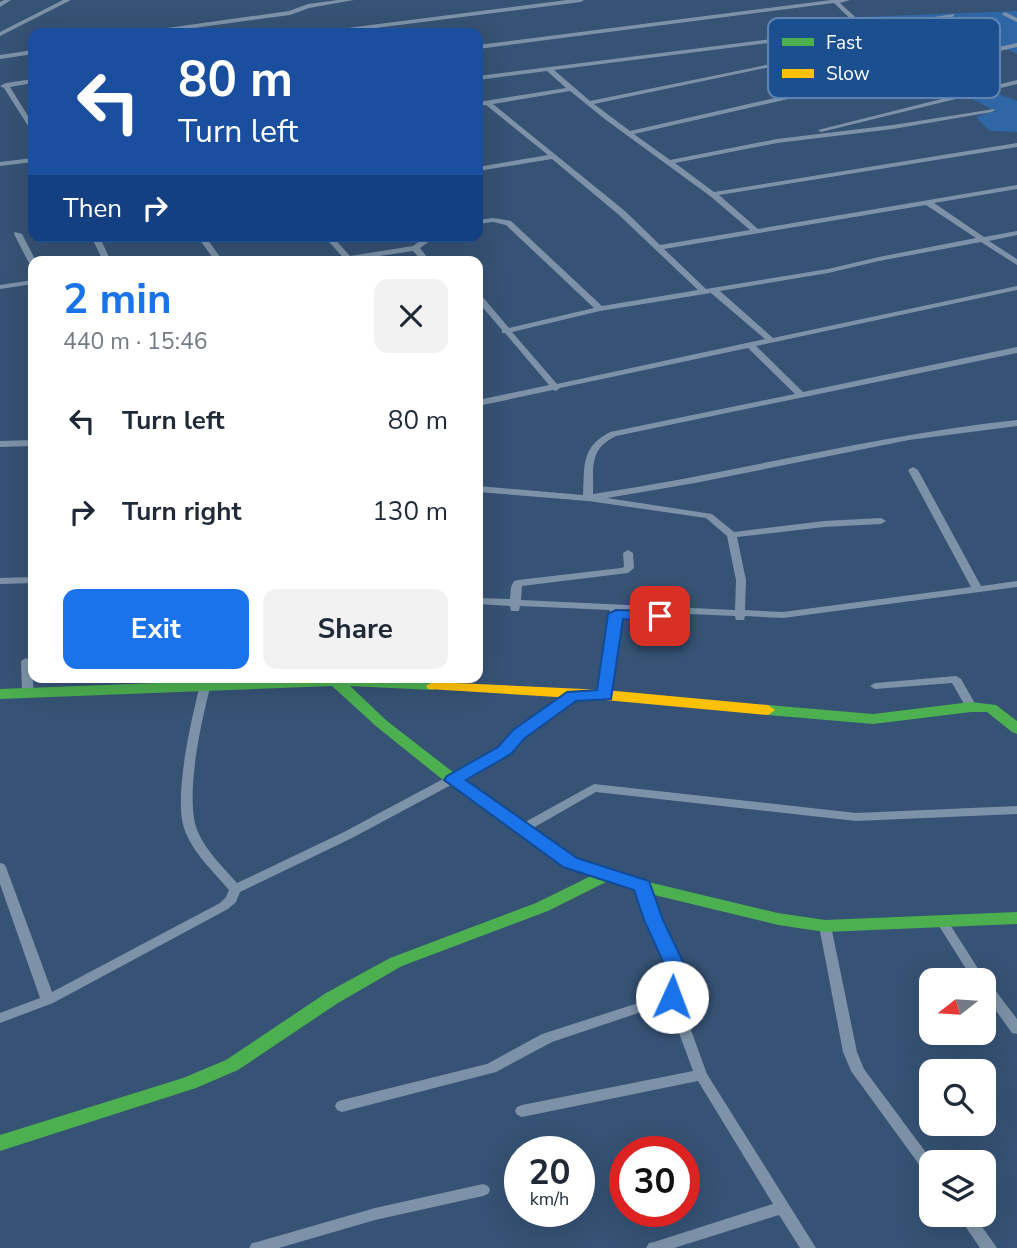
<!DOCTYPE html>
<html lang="en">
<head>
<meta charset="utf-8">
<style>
	:root { --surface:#fff; --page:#f2f2f3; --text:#1f2937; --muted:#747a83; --accent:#1a73e8 }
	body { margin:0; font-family:"Nunito Sans",sans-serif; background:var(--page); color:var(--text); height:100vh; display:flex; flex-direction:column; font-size:26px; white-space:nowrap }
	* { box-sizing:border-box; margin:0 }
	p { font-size:23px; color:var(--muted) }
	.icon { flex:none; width:38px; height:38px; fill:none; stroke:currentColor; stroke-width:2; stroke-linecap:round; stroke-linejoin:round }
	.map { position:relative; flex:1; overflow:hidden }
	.side { position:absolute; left:28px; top:256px; width:455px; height:427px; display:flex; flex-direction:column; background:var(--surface); border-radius:14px; box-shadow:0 7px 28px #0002 }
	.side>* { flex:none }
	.hud { position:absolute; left:28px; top:28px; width:455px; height:214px; border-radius:14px; box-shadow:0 7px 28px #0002; background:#1a4fa0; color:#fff; overflow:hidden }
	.needle { width:46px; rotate:253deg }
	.fabs { position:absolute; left:919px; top:968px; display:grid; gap:14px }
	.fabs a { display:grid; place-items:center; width:77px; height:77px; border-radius:14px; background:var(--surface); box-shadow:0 7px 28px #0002; font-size:35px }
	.speed { position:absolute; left:504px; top:1136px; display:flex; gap:14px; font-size:35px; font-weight:700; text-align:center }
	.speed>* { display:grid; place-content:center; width:91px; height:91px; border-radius:50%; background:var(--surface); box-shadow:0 7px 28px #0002; line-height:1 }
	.speed small { font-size:18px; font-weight:400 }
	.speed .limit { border:10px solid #d22; background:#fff; color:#111 }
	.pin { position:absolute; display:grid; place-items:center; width:60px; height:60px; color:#fff; margin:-30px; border-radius:14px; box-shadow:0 4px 10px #0006 }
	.me { position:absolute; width:77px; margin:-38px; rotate:2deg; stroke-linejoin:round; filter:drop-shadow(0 0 5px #0008) }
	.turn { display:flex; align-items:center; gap:24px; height:147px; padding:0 35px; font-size:32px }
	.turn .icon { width:91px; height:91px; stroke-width:2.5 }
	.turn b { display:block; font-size:49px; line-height:60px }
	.then { display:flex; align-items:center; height:66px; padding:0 35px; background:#0003; gap:14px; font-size:26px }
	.round { display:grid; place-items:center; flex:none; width:74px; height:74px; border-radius:14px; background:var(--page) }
	.overview { display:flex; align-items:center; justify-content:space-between; height:119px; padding:0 35px }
	h1 { font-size:42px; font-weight:700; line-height:52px; color:var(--accent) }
	.button { display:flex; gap:14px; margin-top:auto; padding:14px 35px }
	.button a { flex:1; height:80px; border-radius:14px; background:var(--accent); color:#fff; font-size:28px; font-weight:700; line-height:80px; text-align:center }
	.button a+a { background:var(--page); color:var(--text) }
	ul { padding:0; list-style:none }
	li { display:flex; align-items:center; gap:21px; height:91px; padding:0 35px }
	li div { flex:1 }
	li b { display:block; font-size:26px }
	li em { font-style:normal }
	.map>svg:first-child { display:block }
	.green { fill:#2f66a5 }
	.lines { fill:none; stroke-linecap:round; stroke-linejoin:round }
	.street { fill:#7d92a8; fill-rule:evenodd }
	.fast { fill:#4caf50; fill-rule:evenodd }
	.slow { fill:#ffc107; fill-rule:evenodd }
	.route { fill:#1a73e8; stroke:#114b97; stroke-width:2 }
	.key { fill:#1b4f8f; stroke:#5f84b1; stroke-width:2 }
	.key-label { font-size:19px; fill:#fff }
</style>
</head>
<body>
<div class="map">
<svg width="1017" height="1248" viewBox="0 0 1017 1248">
	<rect width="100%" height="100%" fill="#365274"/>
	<path class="green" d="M1017 11V54L1009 50 934 42 904 45 861 23 859 17Z
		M994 92 1017 101V132L990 131 976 117 995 111 968 97Z"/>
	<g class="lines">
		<path class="street" d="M4 0H11L0 7V2Z
			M63 0H71L0 36V32Z
			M338 0H354L309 8 290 15 157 33H143L146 31 289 11 308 4Z
			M567 0H584L581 2 336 33H321L324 31Z
			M831 0H850L840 3 866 27 954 14V16L952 17 872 30 895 40 932 62 1017 43V47L634 134 670 160 777 139 893 125 994 109 995 110 992 112 893 129 777 143 675 163 714 192 1017 143V147L719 195 758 229 1017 185V189L934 203 984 237 1017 231V235L989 241 1017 259V265L981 242 879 261 828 273 720 291 773 338 1017 286V290L756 346 803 392 1017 347V353L616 436C588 450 594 467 593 494 735 473 874 435 1017 420V426L909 440 695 483 607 498 712 514 734 532 824 521 881 518 886 521 881 524 824 527 737 537 746 580 745 610 783 612 971 587 908 470 913 467 918 470 981 586 1017 581V587L783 618 745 616 744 620H736L735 616 620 611 611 695 609 697H601L599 695 610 610 520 606 519 611H511L510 606 478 604V598L510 599 511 587 514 581 518 580 621 568 624 567 623 553 628 550 633 553 634 568 628 573 522 586 521 600 735 610 736 580 727 536 706 518 588 501 478 492V486L583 495C585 466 580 448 610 432L795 394 748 348 560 388 556 391 553 390 478 406V400L549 385 505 333H502V330L478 302V295H481L509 328 594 308 506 225 493 222 478 224V220L493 218 511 221 602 306 698 290 619 215 552 159 478 171V167L548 155 486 105 478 106V102L566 88 547 71 478 80V76L860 28 834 3 478 49V45ZM864 31 891 42 925 64 630 131 594 104 813 58 810 56 590 101 554 70ZM570 91 606 120 710 196 750 230 660 245 625 211 493 104ZM926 205 976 238 879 257 828 269 706 289 664 249ZM711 293 765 339 557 384 512 332 600 311Z
			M1005 12 1017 18V22L1003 15 1002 14Z
			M33 50V54L0 59V55Z
			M33 79V83L10 87 33 124V131L30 129 4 88 0 86 6 83Z
			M1017 80V84L821 132 818 130Z
			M33 158V162L0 166V162Z
			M15 232 22 234 36 261H33V265L29 263 14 234Z
			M91 236H99L111 261H103Z
			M197 236H205L223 261H215Z
			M324 236H332L350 256 413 246 427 236H437L420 248 430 261H422L413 251 346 261Z
			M33 280V284L0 289V285Z
			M33 440V446L0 447V441Z
			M33 577V583L0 584V578Z
			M26 658 31 661 34 693 28 696 22 693 21 661Z
			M956 676 961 679 977 707 975 709H967L952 683 875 689 870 686 875 683Z
			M202 677H213C203 713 183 798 198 832 206 851 223 867 237 883L344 832 501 748 515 731 568 694 572 693 578 696 523 737 509 754 352 838 240 892 236 902 228 909 53 1003 0 1023V1013L40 998 0 884V863L4 864 6 867 52 992 220 903 226 897 229 890C213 871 192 852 184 828 173 795 193 712 202 677Z
			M594 784 856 813 1017 806V814L856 821 596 792 526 832H518L516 829 518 826Z
			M642 882 646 883 648 886 659 920 682 966 679 997 707 1074 816 1248H800L779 1215 674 1248H646L649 1243 654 1242 773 1204 698 1081 522 1117 517 1115 515 1111 517 1107 522 1105 693 1071 668 1003 552 1042 496 1072 342 1112 337 1110 335 1106 337 1102 342 1100 487 1064 542 1034 666 994 668 966 647 920 636 886 638 883Z
			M943 918 947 920 986 981 989 982 1017 1019V1034L1012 1033 984 994V980H973L939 926 937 923 939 920Z
			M825 921 829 923 831 926 857 1052 864 1069 933 1162H931V1176L926 1174 851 1071 843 1052 819 926 821 923Z
			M483 1184 488 1186 490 1190 488 1194 483 1196 375 1220 279 1248H249L252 1243 257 1242 375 1208Z
			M957 1214H973L997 1248H980Z"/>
		<path class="fast" d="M318 677 438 683 440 686 433 690 350 686 387 721 458 776 576 859 644 881 778 913 825 920 1017 912V924L825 932 778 925 642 892 608 881 548 911 402 966 338 1003 238 1070 196 1088 0 1151V1135L183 1078 226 1060 326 993 390 958 536 903 591 876 564 867 448 784 377 727 332 686 0 699V689Z
			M971 702 996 705 1017 721V734L1012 732 987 712H971L873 724 768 715 761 710 768 705 873 714Z"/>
		<path class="slow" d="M433 682 605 690 768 705 775 710 768 715 605 700 428 689 426 686Z"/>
	</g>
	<path class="route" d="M616 610 660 611 668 616 660 621 623 619 611 699 576 701 525 738 511 754 466 780 577 858 649 881 663 920 685 966 682 997 679 1003 672 1005 665 1003 662 997 665 966 644 920 634 890 563 867 444 780 447 776 498 747 513 730 567 692 597 690 608 614Z"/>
	<rect x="768" y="18" width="232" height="80" rx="10" class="key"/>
	<rect x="782" y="38" width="32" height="8" fill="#4caf50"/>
	<rect x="782" y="69" width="32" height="9" fill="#ffc107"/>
	<g class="key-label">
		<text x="826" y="49">Fast</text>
		<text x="826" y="80">Slow</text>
	</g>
</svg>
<div class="fabs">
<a><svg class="needle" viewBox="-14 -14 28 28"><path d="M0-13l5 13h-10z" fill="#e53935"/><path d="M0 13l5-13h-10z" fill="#747a83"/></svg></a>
<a><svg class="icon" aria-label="search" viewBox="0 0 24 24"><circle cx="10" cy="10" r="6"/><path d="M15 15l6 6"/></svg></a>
<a><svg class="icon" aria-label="layers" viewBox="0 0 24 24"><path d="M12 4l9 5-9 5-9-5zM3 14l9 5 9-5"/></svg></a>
</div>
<div class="speed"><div>20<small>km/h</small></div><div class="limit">30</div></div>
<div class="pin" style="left:660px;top:616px;background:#d93025"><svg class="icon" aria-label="arrive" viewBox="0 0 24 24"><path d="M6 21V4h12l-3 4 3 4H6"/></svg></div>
<svg class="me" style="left:672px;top:997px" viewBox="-20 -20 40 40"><circle r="19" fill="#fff"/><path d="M0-13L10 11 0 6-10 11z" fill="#1a73e8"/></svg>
<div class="hud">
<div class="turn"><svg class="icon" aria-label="left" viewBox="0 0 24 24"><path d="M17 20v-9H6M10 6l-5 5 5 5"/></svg><div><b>80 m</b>Turn left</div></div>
<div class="then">Then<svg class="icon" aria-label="right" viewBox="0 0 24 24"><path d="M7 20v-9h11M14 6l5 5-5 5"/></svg></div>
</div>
<section class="side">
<div class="overview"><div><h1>2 min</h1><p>440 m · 15:46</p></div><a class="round"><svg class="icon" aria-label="close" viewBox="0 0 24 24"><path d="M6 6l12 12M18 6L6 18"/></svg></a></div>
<ul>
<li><svg class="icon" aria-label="left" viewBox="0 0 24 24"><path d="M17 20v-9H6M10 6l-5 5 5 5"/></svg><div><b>Turn left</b></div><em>80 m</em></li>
<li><svg class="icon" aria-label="right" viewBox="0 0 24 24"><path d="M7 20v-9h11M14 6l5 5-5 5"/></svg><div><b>Turn right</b></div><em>130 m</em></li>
</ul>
<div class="button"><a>Exit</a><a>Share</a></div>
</section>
</div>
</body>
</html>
